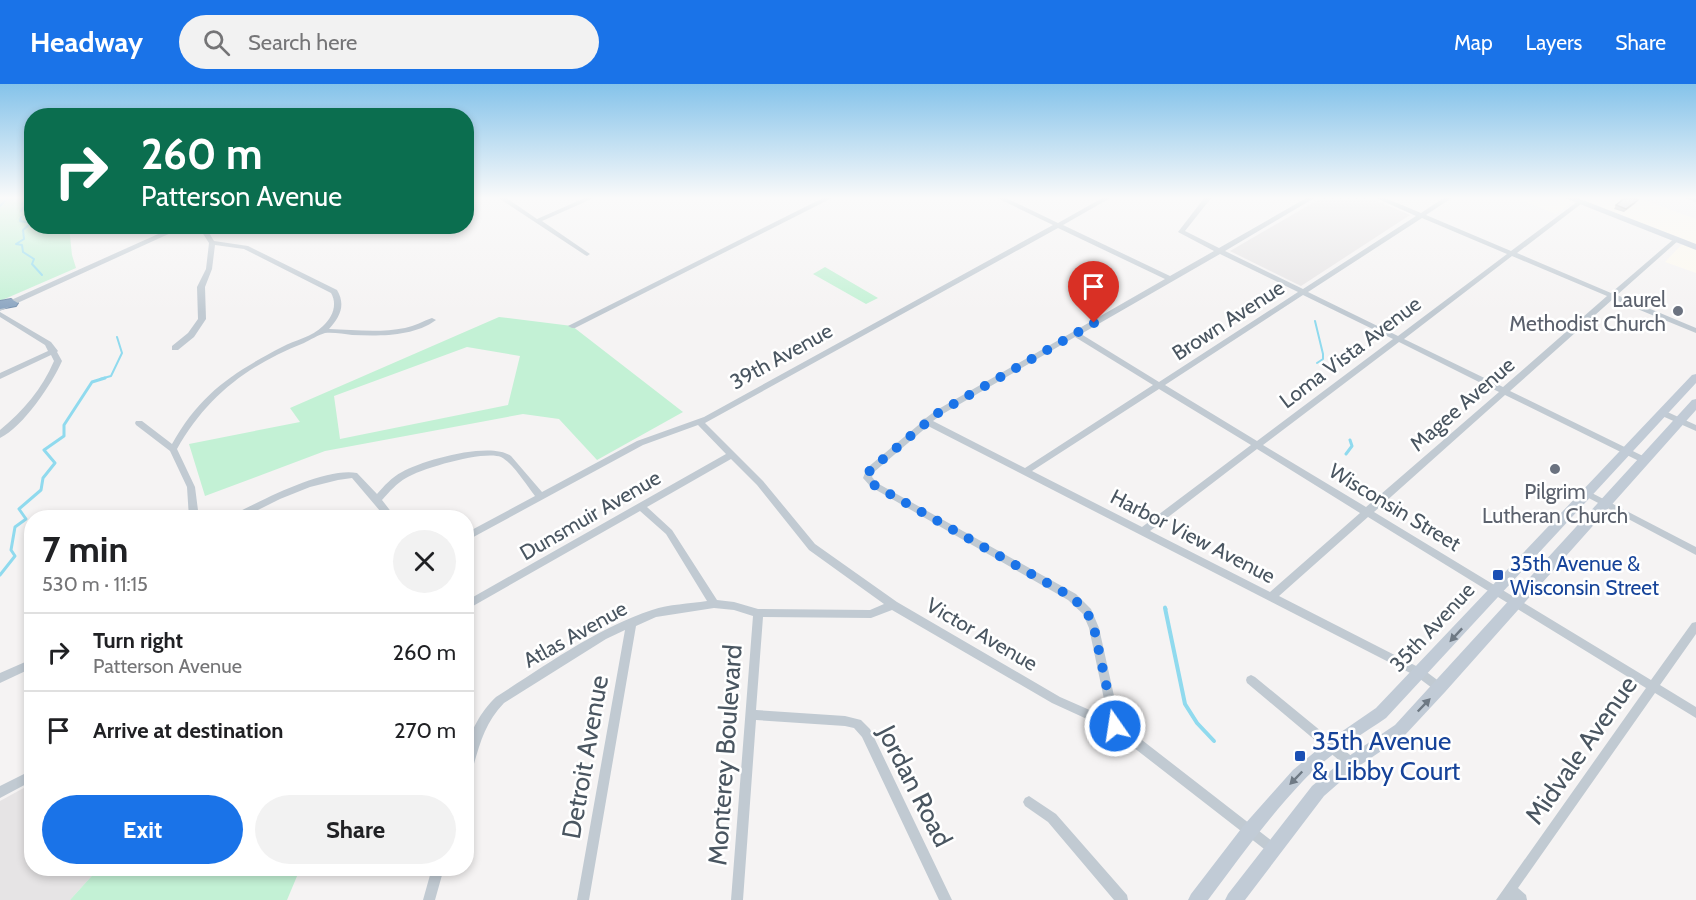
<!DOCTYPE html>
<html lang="en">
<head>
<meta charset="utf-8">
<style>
	:root { --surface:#fff; --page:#f2f2f2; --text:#202124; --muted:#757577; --line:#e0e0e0; --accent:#1a73e8 }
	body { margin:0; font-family:Cabin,sans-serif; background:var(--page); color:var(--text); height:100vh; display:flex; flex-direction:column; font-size:22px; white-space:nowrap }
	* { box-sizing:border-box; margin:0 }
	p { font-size:20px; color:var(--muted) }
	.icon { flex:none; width:33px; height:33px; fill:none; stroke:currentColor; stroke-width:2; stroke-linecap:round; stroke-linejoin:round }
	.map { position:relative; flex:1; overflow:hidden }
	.details { position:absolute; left:24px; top:426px; width:450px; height:366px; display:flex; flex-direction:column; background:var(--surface); border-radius:24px; box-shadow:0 3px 9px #0003 }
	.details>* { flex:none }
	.banner { position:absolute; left:24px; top:24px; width:450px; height:126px; border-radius:24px; box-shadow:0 3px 9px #0003; background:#0b6e4f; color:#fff; overflow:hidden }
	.pin { position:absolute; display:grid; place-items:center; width:51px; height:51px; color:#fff; margin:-62px -26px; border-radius:50% 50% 50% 0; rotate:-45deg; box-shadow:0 0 6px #0007 }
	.pin .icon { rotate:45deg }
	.me { position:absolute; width:66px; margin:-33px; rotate:347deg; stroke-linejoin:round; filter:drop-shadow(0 0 4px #0008) }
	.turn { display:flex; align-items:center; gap:21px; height:126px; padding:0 18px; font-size:27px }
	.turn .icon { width:78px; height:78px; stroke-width:2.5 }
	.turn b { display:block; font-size:42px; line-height:51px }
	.round { display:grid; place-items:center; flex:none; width:63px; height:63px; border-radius:32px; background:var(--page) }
	.head { display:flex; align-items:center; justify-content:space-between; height:102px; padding:0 18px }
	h1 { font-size:36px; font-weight:700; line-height:45px }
	.button { display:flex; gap:12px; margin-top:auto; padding:12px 18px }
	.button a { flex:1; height:69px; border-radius:36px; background:var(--accent); color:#fff; font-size:24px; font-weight:700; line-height:69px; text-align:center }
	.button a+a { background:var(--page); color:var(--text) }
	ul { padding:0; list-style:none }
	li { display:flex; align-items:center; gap:18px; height:78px; padding:0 18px; border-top:2px solid var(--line) }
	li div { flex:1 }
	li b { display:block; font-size:22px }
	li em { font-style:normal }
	header { display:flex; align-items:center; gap:36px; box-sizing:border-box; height:84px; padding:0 30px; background:var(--accent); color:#fff }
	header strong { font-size:28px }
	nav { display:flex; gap:33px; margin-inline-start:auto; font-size:21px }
	.search { width:420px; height:54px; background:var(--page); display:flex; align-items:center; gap:15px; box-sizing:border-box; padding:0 21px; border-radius:33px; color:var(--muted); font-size:22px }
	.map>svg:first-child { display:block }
	.commercial { fill:#fdf9ef }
	.education { fill:#e6e4e5 }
	.green { fill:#c3f1d5; fill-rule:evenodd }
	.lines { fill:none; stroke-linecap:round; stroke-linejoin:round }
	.stream-far2 { stroke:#90daee; stroke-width:2 }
	.stream-far1 { stroke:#90daee; stroke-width:3 }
	.stream { stroke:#90daee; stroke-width:4 }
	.motorway-casing { stroke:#7690ad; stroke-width:2 }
	.minor { fill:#c1cad2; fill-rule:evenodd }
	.tertiary { fill:#c1cad2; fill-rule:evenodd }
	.secondary { fill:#c1cbd6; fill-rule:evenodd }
	.motorway { fill:#8ba5c1; fill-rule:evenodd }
	.wall { fill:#b0b2b7 }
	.building { fill:#cdcfd5; stroke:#909195; stroke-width:1.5 }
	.oneway { fill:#6e7984 }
	.route { stroke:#1a73e8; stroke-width:10; stroke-dasharray:0 18 }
	.worship-dot { fill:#6b7280; stroke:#fff; stroke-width:2 }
	.transit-dot { fill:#1a4fb4; stroke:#fff; stroke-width:2 }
	.labels { text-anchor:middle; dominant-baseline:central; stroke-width:5; stroke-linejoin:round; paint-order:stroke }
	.worship-label { font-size:21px; fill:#5b616d; stroke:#fff; text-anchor:end }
	.street-label { font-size:21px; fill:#4a5661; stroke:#fff }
	.transit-label { font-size:21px; fill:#164399; stroke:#fff; text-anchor:start }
	.near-transit-label { font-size:26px; fill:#164399; stroke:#fff; text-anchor:start }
	.near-street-label { font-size:26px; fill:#4a5661; stroke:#fff }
</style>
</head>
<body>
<header>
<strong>Headway</strong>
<div class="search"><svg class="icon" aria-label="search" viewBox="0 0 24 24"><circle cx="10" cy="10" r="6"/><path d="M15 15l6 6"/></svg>Search here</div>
<nav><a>Map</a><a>Layers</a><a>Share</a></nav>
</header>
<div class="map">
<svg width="1696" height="816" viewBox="0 0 1696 816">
	<rect width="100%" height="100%" fill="#f5f3f3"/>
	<path class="commercial" d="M1513 113H1626L1638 118 1639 114 1696 135V189L1665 178 1686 156 1576 115 1556 130Z"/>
	<path class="education" d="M1323 113H1368L1410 131 1301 202 1230 167Z
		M31 700 32 784 98 785 70 816H0V717Z"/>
	<path class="green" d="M0 113H31L32 142 69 143 72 171 76 184 0 217Z
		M825 183 878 214 866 220 813 190Z
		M499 233 572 242 683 328 597 376 559 335 523 330 325 367 205 412 189 360 300 338 290 324ZM467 263 520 272 508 321 340 355 334 312Z
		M98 785V784L300 785 287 816H70Z"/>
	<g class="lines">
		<path class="stream-far2" d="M0 122 9 113
			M21 127 25 121 22 120 31 113
			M21 133 20 137 31 139 23 146 24 155 16 160 22 161 23 168 34 175 32 180 42 191
			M1315 237 1323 270V275L1317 279
			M100 295 111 292 122 269 117 253"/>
		<path class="stream-far1" d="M1346 370 1352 362 1350 356
			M0 491 15 472 11 466 15 443 26 435 19 425 41 406 43 394 55 379 44 366 64 352V341L92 298 105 294
			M1165 523 1166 525"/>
		<path class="stream" d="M1165 524 1185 620 1197 639 1214 657"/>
		<g class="motorway-casing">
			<path id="motorway" d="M11 215 18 219 16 222 0 225V217Z"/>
		</g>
		<path class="minor" d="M497 113H505L537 135 587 113H596L542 137 590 170 587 172 585 171Z
			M825 113H834L575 244H572L568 242Z
			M995 113H1004L1058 139 1104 113H1112L1063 141 1170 192 1214 167 1178 148 1205 113H1212L1185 147 1219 164 1308 113H1316L1225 167 1303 205 1416 132 1374 113H1383L1421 129 1445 113H1453L1426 131 1511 167 1577 118H1581V120L1517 169 1611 209 1675 154H1679V156L1617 211 1696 244V249L1613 215 1510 307 1647 374 1648 376 1647 378H1641L1505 311 1374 428 1651 596 1692 539 1696 538V550L1660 601 1696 623V634L1655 609 1518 804 1526 811 1527 816H1496L1646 604 1368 433 1279 512 1424 586 1444 601 1445 604 1444 607 1440 609 1436 607 1416 592 928 342 874 388 872 393 877 399 1076 510 1091 525 1099 544 1120 639 1276 760 1278 764 1276 768 1272 770 1268 768 1111 646 1052 619 892 526 871 534 763 533 756 626 845 632 861 636 870 645 952 816H939L862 653 854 644 845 642 756 636 743 816H731L753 532 734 526 714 524 656 533 636 542 589 816H577L625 546 606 555 504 619C485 638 479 662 472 687L470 691 466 692C466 684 466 676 466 668 469 648 482 626 496 613 546 581 597 544 652 526 669 520 689 520 707 517L666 450 640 427 466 526V517L726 370 698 341 643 361 466 457V449L535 412C527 402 513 379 501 373 485 366 422 384 406 394 397 399 389 408 382 416L396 434H386L352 394 338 396 310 403 280 415 242 434H229L230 432C261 417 324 383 357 389L377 410C384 402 392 393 402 388 423 376 491 357 511 372L542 408 637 357 704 333 1053 141ZM1422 134 1507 170 1398 252 1308 208ZM1058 144 1165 195 935 327 926 334 923 335 922 338 867 384 863 394 871 403 1068 516 1083 530 1089 544 1108 634 1060 613 897 518 815 460 763 397 705 339ZM1220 170 1298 208 1159 298 1081 250ZM1512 172 1607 212 1503 303 1404 255ZM1303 211 1393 255 1257 357 1165 301ZM1075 253 1153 301 1025 384 933 337 941 331ZM1399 258 1499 308 1366 423 1263 361ZM1159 305 1251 361 1142 443 1032 387ZM1257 365 1360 429 1270 508 1150 447ZM731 375 757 401 809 466 884 520 870 526 758 525 734 518 717 516 672 446 647 423Z
			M1684 113 1696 114V118L1685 114Z
			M110 142H185V143L182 145 113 144Z
			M198 142H205L214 157 248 162 337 206C346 221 340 233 329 245 354 246 380 249 405 244 415 242 423 237 432 234L436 236C413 253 379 252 352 251 344 250 333 248 325 249 318 251 310 256 304 259 248 281 207 312 177 365L195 403 199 434H189L187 403 170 367 136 341 135 339 136 337H142L172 360C200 310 232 289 282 263 295 256 312 253 323 242 332 234 338 221 331 209L244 165 215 161 212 185 205 203 206 235 194 253 178 266H172V262L188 249 198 235 197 203 206 185 209 159Z
			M0 228 51 258 58 267 57 268 62 277C52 300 23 343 0 354V346C23 327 42 305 54 277L51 271 0 295V289L48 267 45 261 0 233Z
			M1663 326 1696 341V347L1660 331 1659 329 1660 327Z
			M1588 407 1696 463V471L1585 412 1583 410Z
			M32 575V584L0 599V589Z
			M1251 591 1255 593 1355 675 1357 679 1355 683 1351 684 1347 683 1247 599 1246 596 1247 593Z
			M32 686V697L0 714V702Z
			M1029 712 1056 730 1127 811 1128 816H1114L1048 738 1025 722 1023 718 1025 714Z
			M432 784H444L435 816H423Z"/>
		<path class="tertiary" d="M176 142H186L0 227V221Z"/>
		<path class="secondary" d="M1562 113H1575L1696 160V166Z
			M1696 290V299L1386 634C1358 653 1326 672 1302 698 1268 734 1238 776 1208 816H1188L1191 810 1244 741 1293 686 1328 657 1376 624 1692 291Z
			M1696 315V326L1445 608 1405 651 1356 684 1324 712 1245 816H1225L1228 810 1312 702 1346 674 1395 641 1692 316Z"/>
		<use href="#motorway" class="motorway"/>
	</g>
	<path class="wall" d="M1636 119 1624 128 1614 125 1616 121Z"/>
	<path class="building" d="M1626 113H1631L1638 116 1626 125 1616 121Z"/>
	<defs><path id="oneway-solid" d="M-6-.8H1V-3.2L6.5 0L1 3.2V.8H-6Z" transform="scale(1.5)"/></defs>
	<g class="oneway">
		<use href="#oneway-solid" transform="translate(1456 551) rotate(133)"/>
		<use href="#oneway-solid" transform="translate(1424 621) rotate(-46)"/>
		<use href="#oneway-solid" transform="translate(1296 694) rotate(134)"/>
	</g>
	<linearGradient id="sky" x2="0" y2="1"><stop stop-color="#85c3ea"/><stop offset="0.5" stop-color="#fafafa"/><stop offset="1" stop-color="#fafafa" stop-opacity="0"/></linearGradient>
	<rect width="1696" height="228" fill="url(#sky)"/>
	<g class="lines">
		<path class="route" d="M1094 239 938 329 870 386 867 394 874 401 1072 513 1087 528 1094 544 1115 642"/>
	</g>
	<g class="worship-dot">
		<circle cx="1678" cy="227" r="6"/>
		<circle cx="1555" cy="385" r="6"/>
	</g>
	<g class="transit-dot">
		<rect x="1492" y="485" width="12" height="12" rx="3"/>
		<rect x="1294" y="666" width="12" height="12" rx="3"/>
	</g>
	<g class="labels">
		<g class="worship-label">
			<text x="1666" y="215">Laurel<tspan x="1666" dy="24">Methodist Church</tspan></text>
			<text x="1555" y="407" text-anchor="middle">Pilgrim<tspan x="1555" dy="24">Lutheran Church</tspan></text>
		</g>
		<g class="street-label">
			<text transform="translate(1228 236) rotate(-33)">Brown Avenue</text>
			<text transform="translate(1350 268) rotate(-37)">Loma Vista Avenue</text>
			<text transform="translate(781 272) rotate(-29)">39th Avenue</text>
			<text transform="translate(1462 320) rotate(-41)">Magee Avenue</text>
			<text transform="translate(1395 423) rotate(31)">Wisconsin Street</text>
			<text transform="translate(590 431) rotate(-30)">Dunsmuir Avenue</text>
			<text transform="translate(1193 452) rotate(27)">Harbor View Avenue</text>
			<text transform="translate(1432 543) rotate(-47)">35th Avenue</text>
			<text transform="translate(575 550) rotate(-29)">Atlas Avenue</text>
			<text transform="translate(982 550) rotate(30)">Victor Avenue</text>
		</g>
		<g class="transit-label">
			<text x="1510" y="479">35th Avenue &amp;<tspan x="1510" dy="24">Wisconsin Street</tspan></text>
		</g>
		<g class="near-transit-label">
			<text x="1312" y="657">35th Avenue<tspan x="1312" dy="30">&amp; Libby Court</tspan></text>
		</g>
		<g class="near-street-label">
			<text transform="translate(1581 666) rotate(-55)">Midvale Avenue</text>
			<text transform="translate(725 671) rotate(-86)">Monterey Boulevard</text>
			<text transform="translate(585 673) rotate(-80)">Detroit Avenue</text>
			<text transform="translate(915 702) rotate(63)">Jordan Road</text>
		</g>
	</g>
</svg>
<div class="pin" style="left:1094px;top:239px;background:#d93025"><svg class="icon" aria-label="arrive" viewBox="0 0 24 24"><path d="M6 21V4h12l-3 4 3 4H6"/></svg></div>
<svg class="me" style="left:1115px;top:642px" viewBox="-20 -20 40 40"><circle r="17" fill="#1a73e8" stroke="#fff" stroke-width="3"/><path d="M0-11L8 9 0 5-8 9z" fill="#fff"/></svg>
<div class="banner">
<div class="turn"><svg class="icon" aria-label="right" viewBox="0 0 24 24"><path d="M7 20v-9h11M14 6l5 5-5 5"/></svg><div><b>260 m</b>Patterson Avenue</div></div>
</div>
<section class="details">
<div class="head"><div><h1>7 min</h1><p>530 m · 11:15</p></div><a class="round"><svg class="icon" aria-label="close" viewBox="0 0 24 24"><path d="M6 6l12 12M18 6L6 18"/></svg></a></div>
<ul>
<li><svg class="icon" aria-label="right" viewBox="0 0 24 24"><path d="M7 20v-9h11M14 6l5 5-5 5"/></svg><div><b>Turn right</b><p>Patterson Avenue</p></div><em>260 m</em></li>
<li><svg class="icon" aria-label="arrive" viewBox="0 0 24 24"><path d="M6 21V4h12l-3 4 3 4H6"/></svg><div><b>Arrive at destination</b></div><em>270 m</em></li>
</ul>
<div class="button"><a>Exit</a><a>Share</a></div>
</section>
</div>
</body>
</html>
